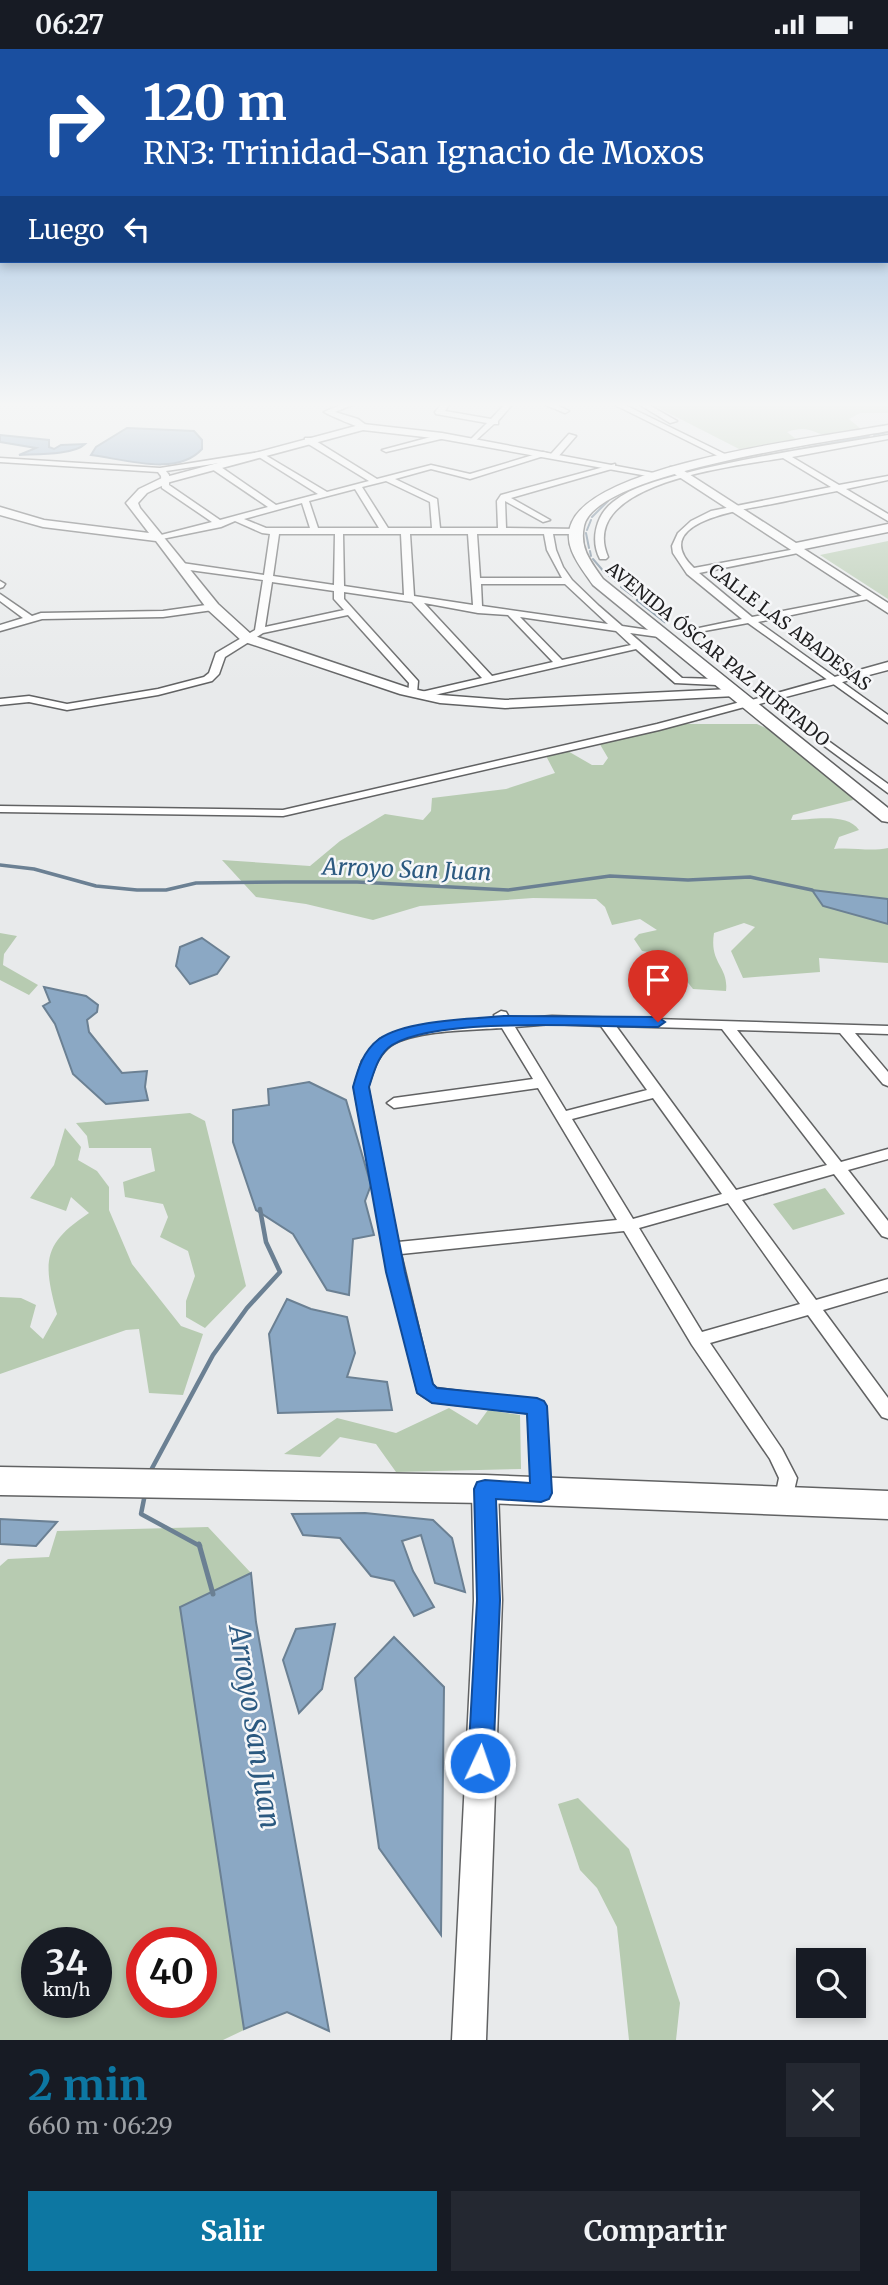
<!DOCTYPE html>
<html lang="es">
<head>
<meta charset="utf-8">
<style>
	:root { --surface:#171b24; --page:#242831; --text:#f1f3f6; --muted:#9ea1a6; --accent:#0d77a2 }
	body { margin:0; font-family:Merriweather,serif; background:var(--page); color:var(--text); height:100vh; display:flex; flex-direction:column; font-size:26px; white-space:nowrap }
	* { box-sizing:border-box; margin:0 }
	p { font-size:23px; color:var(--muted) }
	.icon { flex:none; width:38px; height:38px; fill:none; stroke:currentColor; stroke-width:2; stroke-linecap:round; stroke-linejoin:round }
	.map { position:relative; height:1991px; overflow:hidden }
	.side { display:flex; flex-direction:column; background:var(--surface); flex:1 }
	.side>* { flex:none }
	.hud { position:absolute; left:0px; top:0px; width:889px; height:214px; box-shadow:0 4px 10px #0003; background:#1a4fa0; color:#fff; overflow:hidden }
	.fabs { position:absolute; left:796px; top:1899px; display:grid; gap:14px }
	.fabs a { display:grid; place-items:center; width:70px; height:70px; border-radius:0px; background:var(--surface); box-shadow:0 4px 10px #0003; font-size:35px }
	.speed { position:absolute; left:21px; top:1878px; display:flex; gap:14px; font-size:35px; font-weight:700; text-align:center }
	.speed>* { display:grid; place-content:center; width:91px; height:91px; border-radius:50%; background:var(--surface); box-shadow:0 4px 10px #0003; line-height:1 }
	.speed small { font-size:18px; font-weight:400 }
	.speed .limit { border:10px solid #d22; background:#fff; color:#111 }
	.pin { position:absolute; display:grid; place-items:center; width:60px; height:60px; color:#fff; margin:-72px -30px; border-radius:50% 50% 50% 0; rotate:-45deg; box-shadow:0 0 7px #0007 }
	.pin .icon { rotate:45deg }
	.me { position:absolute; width:77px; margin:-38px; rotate:3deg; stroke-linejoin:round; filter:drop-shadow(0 0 5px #0008) }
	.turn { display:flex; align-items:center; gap:24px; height:147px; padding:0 28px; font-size:32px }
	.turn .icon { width:91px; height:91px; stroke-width:2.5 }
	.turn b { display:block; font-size:49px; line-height:60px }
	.then { display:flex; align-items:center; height:66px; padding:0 28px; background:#0003; gap:14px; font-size:26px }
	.round { display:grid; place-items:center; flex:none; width:74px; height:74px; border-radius:0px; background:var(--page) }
	.overview { display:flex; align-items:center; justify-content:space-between; height:119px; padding:0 28px }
	h1 { font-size:42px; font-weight:700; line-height:52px; color:var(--accent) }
	.button { display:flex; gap:14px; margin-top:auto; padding:14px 28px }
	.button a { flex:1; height:80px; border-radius:0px; background:var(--accent); color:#fff; font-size:28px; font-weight:700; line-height:80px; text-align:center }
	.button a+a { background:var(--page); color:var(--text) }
	.status { display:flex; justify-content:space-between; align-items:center; height:49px; padding:0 35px; background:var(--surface); direction:ltr }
	.status svg { height:19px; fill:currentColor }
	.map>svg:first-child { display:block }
	.green { fill:#b7cbb1; fill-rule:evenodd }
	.water { fill:#8ba8c4; stroke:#6b8093; stroke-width:2 }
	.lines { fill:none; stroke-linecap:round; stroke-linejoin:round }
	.stream-far4 { stroke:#6b8093; stroke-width:2 }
	.stream-far3 { stroke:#6b8093; stroke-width:2.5 }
	.stream-far2 { stroke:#6b8093; stroke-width:3.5 }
	.stream-far1 { stroke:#6b8093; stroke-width:4.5 }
	.stream { stroke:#6b8093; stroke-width:5 }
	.street-casing { stroke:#616263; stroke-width:3 }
	.secondary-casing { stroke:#616263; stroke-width:3 }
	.primary-casing { stroke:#616263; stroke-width:3 }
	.highway-casing { stroke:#616263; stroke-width:3 }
	.street { fill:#fff; fill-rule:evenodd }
	.secondary { fill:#fff; fill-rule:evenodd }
	.primary { fill:#fff; fill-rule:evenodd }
	.highway { fill:#fff; fill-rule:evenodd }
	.route { fill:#1a73e8; stroke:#114b97; stroke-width:2 }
	.labels { text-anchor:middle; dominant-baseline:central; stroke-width:5; stroke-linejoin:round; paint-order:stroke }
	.far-street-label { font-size:18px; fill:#212122; stroke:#f6f7f9 }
	.water-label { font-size:23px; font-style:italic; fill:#2b5980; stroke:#f6f7f9 }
	.near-water-label { font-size:28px; font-style:italic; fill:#2b5980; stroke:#f6f7f9 }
</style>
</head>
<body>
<div class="status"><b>06:27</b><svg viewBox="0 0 49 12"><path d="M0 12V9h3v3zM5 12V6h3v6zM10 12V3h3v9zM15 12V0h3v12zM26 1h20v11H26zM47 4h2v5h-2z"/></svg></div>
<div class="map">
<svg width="888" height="1991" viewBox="0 0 888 1991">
	<rect width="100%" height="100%" fill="#e8eaeb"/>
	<path class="green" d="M653 356H888V364H860L849 370 861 380C853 383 842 388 832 387 813 386 811 375 787 383L797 391 743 402Z
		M888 492V550L820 506Z
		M666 675H757L789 690 851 743 853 751 793 766 791 771C811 771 847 763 859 781L839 788 834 800C853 798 870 803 888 799V914L819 909 820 923 743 929 731 902 755 878 744 874 714 884C709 915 729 917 726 942L693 940 665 905 642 902 634 890 639 885 657 881 640 870 612 876 605 858 596 850 533 849 420 857 373 871 306 855 256 848 222 811 310 817 340 792 385 765 423 771 431 762 432 749 506 740 555 724 545 705 566 701 592 716H603L608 709 598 692Z
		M0 884 17 887 4 905 3 916 38 936 29 946 0 931Z
		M190 1064 205 1072 246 1237 205 1279 186 1268V1252L195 1227 188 1202 160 1188 168 1168 163 1155 125 1148 123 1133 155 1122 151 1099H89L87 1087 76 1074Z
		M65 1079 81 1098 78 1111 97 1122 109 1138V1161L132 1215 181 1277 203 1285 183 1346 149 1344 139 1280 126 1281 0 1325V1248L21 1249 36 1256 30 1278 43 1290 57 1265C43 1213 42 1195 89 1164L71 1148 66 1162 30 1149 54 1116Z
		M825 1139 845 1165 793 1181 773 1155Z
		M449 1359 477 1376 488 1361 520 1366 521 1420 396 1423 376 1395 340 1388 320 1408 284 1405 337 1369 396 1384Z
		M208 1478 251 1524 180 1558 244 1981 223 1991H0V1517L8 1510 49 1508 57 1482ZM37 1894H96V1953H37ZM142 1894H201V1953H142Z
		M578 1749 629 1800 680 1954 676 1991H629L617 1878 597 1839 580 1821 558 1755Z"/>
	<path class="water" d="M127 379 194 382 202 391V400C177 428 124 410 91 406L96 398Z
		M0 386 49 391V398L54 400 61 396 85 395C74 406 36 405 19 406L36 399 0 393Z
		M812 841 888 850V875L823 857Z
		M202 889 229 908 217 925 190 935 176 917 180 898Z
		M44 938 86 947 98 956 97 963 87 971 89 983 122 1024 147 1022 145 1038 148 1051 106 1055 73 1025 55 975 43 957 50 953Z
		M309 1033 346 1051 371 1136 365 1152 374 1186 353 1190 349 1246 327 1241 293 1185 256 1161 233 1093V1061L269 1056 268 1040Z
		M287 1250 311 1260 347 1268 355 1304 347 1328 387 1333 392 1361 278 1364 269 1285Z
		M365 1464 433 1471 452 1489 465 1543 435 1534 421 1486 402 1492 413 1522 434 1558 414 1567 394 1532 371 1527 340 1489 303 1486 292 1465Z
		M0 1470 57 1473 36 1497 0 1495Z
		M251 1524 256 1573 329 1982 287 1963 244 1980 180 1558Z
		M335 1575 322 1640 299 1664 283 1611 296 1580Z
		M394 1588 444 1638 441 1886 379 1799 355 1629Z"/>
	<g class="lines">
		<path class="stream-far4" d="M874 386 888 383
			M685 422 869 387
			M592 468 608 452
			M587 481 591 471
			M586 484 589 499
			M590 502 591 507
			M593 510 605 524
			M609 527 618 534
			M621 538 633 547"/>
		<path class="stream-far3" d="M637 551 665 573"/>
		<path class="stream-far2" d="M0 816 34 820 96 837 137 841H166L196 834 285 833H357L508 841 610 827 688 831 750 828 812 841"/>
		<path class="stream-far1" d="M150 1423 213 1306 247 1259 280 1223 266 1193 260 1160
			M145 1445 141 1465 200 1497"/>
		<path class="stream" d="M199 1495 213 1545"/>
		<g class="street-casing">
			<path id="street" d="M340 356H352L335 363 358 370 366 376V380C359 379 331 367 324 363Z
				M441 356H449L445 362 491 370 504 356H512L498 372V375H494L473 394 469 392 487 374 436 365 435 363Z
				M546 356H557L569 362 565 364Z
				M615 356H625L733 409 726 411Z
				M640 356H649L677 372 670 374Z
				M442 385 446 387 445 389 386 403 382 401Z
				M569 385 576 387 557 409H551V405Z
				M888 386V390L792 408 839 436 888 427V431L846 440 888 465V472L837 442C815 446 793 451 772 455 745 460 646 473 694 519L801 499 802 501 798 504 699 524 752 568 871 545 873 547 868 550 758 573 888 666V674L748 574 699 583V579L742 570 687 525 673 504 672 497 678 484 691 472 711 462 831 438 783 409C737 417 576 433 608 508L606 510H600C590 491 596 466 613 453 633 437 658 432 682 425 750 407 820 398 888 386Z
				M305 389H311L377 430 431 416 470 425 543 403 550 405 470 430 431 420 395 430 437 450 440 479H498L497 452 501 446 615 415V419L511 449 550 471 543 473 505 452 506 479 580 480 581 482 577 485H553L556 501 563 518 572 531 599 557 622 577 662 583 664 585 659 588 630 584 682 629 717 630 722 633 717 636 675 634 636 600 421 649 416 646H408L409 634 348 566 263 584 225 608 219 625 212 632 158 646 67 661 29 653 0 656V650L29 647 67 655 158 640 204 628 209 624 216 604 255 581 263 531 182 520 177 517 182 514 264 526 270 485 262 484 235 472 221 478 157 491V487L212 473 162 439 161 427 158 423 0 413V409L160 419 260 403 327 443 369 432 305 393ZM259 408 318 445 276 456 218 416H212V420L268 458 220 471 169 436V426L166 422ZM386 432 430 453 432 479H388L362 438ZM355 440 379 479H318L309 452ZM302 454 310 479H266L244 470ZM279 485H335L334 536 273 527ZM343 485H401L404 546 344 537ZM410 485H468L473 556 414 547ZM477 485H544L547 501 562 529H480ZM272 533 334 542V550L344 561 265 578ZM481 535H565L608 575 482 557ZM344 543 412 553 482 629 417 644 418 632 344 550ZM424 554 478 564 508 566 553 613 492 627ZM520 568 616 582 631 596 562 611Z
				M0 532 5 535 3 538 0 539Z
				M0 545 32 567 41 564 163 562 213 555 218 558 213 561 163 568 42 570 0 582V576L23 569 0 552Z
				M748 651 752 652V656L659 681 283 767 0 763V757L283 761 657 675Z
				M827 691 888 735V744L823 696 822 694Z
				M501 962 506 963 510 970 552 967 888 977V985L855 984 888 1023V1037L883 1035 840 984 737 981 841 1113 888 1100V1110L848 1121 888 1172V1189L882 1187 834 1125 742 1151 816 1251 888 1230V1242L823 1261 888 1349V1370L882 1368 808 1266 710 1294 782 1400 797 1429 790 1459 783 1461 776 1459 774 1453 779 1429 770 1410 692 1296 624 1182 401 1205 432 1335 436 1339 543 1353 546 1358 550 1444 548 1450 541 1452 534 1450 532 1444 528 1364 432 1353 418 1344 388 1223 354 1038 362 1012 380 990 425 976 497 971 494 966ZM552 975 601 977 647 1041 566 1062 515 978ZM616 977 722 980 827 1116 736 1141ZM502 979 533 1030 394 1049 387 1054 394 1059 538 1039 617 1171 398 1193 368 1038C373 1023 376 1010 388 999 406 981 475 981 502 979ZM653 1049 722 1145 633 1170 572 1070ZM728 1154 800 1255 702 1283 639 1179Z"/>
		</g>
		<g class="secondary-casing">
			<path id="secondary" d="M363 375 442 384 659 425 653 428 442 390 363 381 170 433 147 444 138 454 140 459 218 555 252 586 409 639 440 646 505 651 730 640 735 641V647L505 659 440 654 400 645 242 592 208 561 156 492 43 478 0 466V458L44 471 149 484 126 454 139 440 162 429Z
				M670 418H678L796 494 888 475V483L804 500 888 554V564L670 422Z
				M888 613V621L748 658 741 654Z
				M485 1429 494 1432 498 1440 502 1551 486 1991H452L474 1551 472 1440 476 1432Z"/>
		</g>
		<g class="primary-casing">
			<path id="primary" d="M888 376V382C836 392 595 423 584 477 579 499 591 513 603 530L888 759V773L882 772 593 536C581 518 561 496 572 473 599 413 824 388 888 376Z"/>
		</g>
		<g class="highway-casing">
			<path id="highway" d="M0 1418 485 1426 888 1442V1470L485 1454 0 1446Z"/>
		</g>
		<use href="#street" class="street"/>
		<use href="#secondary" class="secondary"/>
		<use href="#primary" class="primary"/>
		<use href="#highway" class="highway"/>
	</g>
	<linearGradient id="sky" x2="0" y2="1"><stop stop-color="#83afda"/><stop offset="0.56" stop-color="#f5f6f6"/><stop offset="1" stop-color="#f5f6f6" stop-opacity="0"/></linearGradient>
	<rect width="888" height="635" fill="url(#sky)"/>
	<path class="route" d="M504 967 658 968 665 973 658 978C598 978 439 967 392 996 378 1005 374 1023 369 1038L405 1223 433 1335 437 1339 537 1349 544 1352 547 1357 552 1444 549 1450 541 1453 496 1450 500 1551 493 1714 489 1723 480 1726 472 1723 468 1714 477 1551 474 1440 477 1433 485 1431 530 1434 527 1365 432 1354 417 1344 386 1223 353 1038C358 1020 363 1002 379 990 406 971 471 970 504 967Z"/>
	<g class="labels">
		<g class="far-street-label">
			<text transform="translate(790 578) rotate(37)">CALLE LAS ABADESAS</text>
			<text transform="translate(718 605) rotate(39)">AVENIDA ÓSCAR PAZ HURTADO</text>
		</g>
		<g class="water-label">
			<text transform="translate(407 820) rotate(2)">Arroyo San Juan</text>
		</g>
		<g class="near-water-label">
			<text transform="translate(255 1678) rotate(81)">Arroyo San Juan</text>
		</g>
	</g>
</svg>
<div class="fabs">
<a><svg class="icon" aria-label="search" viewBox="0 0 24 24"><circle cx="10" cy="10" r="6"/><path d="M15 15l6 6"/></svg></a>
</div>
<div class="speed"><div>34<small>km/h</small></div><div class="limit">40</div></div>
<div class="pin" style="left:658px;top:973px;background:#d93025"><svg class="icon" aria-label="arrive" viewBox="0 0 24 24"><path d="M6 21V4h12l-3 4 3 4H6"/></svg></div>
<svg class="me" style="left:480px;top:1714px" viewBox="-20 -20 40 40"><circle r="17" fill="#1a73e8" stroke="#fff" stroke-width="3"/><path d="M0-11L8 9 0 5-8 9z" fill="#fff"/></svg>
<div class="hud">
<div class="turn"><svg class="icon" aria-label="right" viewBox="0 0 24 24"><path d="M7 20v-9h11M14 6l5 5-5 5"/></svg><div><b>120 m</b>RN3: Trinidad-San Ignacio de Moxos</div></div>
<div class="then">Luego<svg class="icon" aria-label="left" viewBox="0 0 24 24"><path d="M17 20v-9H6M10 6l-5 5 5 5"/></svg></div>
</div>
</div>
<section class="side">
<div class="overview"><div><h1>2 min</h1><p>660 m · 06:29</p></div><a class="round"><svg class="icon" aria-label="close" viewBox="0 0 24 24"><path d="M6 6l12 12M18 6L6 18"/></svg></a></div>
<div class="button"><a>Salir</a><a>Compartir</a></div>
</section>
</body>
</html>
